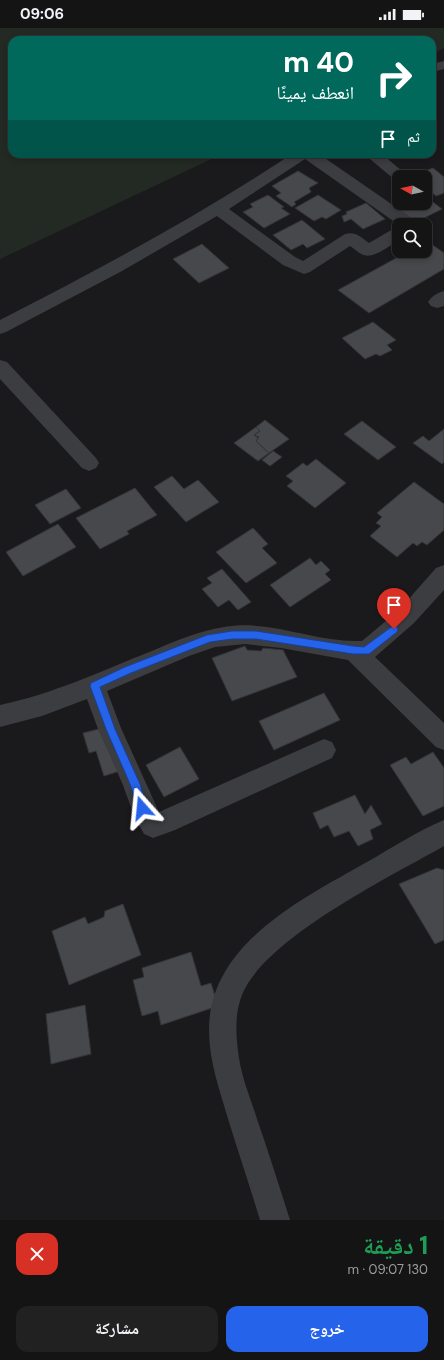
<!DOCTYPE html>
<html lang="ar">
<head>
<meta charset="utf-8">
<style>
	:root { --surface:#141415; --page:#212122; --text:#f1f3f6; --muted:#9d9ea0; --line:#333334; --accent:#2563eb }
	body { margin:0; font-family:"DM Sans","Noto Naskh Arabic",sans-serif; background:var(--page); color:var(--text); direction:rtl; height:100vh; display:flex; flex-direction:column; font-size:15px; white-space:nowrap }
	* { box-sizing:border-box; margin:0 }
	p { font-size:13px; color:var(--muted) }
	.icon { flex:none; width:22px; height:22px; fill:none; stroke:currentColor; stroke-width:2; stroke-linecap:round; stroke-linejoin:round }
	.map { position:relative; height:1192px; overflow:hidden; direction:ltr }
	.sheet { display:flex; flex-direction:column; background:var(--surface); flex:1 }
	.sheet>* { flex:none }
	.top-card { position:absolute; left:8px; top:8px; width:428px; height:122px; border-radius:12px; box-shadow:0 2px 6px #0003,0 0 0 1px var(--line); direction:rtl; background:#00695c; color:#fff; overflow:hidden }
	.needle { width:26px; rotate:278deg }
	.fabs { position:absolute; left:392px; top:142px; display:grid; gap:8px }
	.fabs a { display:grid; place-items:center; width:40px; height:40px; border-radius:8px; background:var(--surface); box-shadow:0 2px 6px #0003,0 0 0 1px var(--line); font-size:20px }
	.pin { position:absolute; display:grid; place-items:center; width:34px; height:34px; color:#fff; margin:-41px -17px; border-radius:50% 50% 50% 0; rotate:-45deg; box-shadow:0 0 4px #0007 }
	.pin .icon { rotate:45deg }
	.me { position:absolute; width:44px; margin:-22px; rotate:342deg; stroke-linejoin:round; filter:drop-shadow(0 0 3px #0008) }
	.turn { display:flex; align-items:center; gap:14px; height:84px; padding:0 16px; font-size:18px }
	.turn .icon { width:52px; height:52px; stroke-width:2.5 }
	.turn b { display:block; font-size:28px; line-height:34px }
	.then { display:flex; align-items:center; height:38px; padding:0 16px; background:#0003; gap:8px; font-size:15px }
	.round { display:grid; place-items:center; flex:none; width:42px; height:42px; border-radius:12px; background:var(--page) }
	.headline { display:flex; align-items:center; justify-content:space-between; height:68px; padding:0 16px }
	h1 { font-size:24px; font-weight:800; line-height:30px; color:#1e9e55 }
	.cta { display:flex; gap:8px; margin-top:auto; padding:8px 16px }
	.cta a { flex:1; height:46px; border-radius:12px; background:var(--accent); color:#fff; font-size:16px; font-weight:800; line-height:46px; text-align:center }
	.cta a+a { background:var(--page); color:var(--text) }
	.status { display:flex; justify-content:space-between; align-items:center; height:28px; padding:0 20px; background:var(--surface); direction:ltr }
	.status svg { height:11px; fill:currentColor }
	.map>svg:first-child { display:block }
	.green { fill:#222a23 }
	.building { fill:#47484c; stroke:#343538 }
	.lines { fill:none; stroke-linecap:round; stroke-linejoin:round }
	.minor { fill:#3c3d41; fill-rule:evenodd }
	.route { fill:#2563eb; stroke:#184099 }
</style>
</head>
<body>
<div class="status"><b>09:06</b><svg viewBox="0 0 49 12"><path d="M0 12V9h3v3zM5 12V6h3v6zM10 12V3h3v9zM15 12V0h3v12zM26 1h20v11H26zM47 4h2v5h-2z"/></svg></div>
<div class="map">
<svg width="444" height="1192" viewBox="0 0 444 1192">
	<rect width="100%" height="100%" fill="#1a1a1c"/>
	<path class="green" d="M0 0H444V20L432 26V12H12V126H222L0 231Z"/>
	<path class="building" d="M433 140 444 149V165L436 168 425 159V149L412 148Z
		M298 143 318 155 309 160 311 164 294 174 296 176 292 179 276 168 281 165 272 158Z
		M268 167 284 179 281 180 290 186 264 200 243 184 253 179 250 176Z
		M318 167 341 182 326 191 322 189 314 193 295 180Z
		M425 168 442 181 416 194 392 177 399 173V175H425Z
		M366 175 385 191 363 201 351 191 344 194 342 188 347 186 346 184Z
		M302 192 325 211 307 220 303 216 291 222 273 207Z
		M427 213 444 225V241L369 285 338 262 409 223H425V214Z
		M202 216 229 240 199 255 173 231Z
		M373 294 396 312 387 317 392 322 380 328 376 326 365 331 342 310Z
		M265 392 289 411 269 425 256 413 259 409 254 407 260 403 256 399Z
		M362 393 396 419 378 432 344 406Z
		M256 399 260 403 254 407 258 410 256 413 269 425 258 433 234 415Z
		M444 401V434L442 436 413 415 423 408 429 413Z
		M273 423 282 429 270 438 262 432Z
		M316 431 346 455 315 480 287 458 293 453 286 448 303 435 307 438Z
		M172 448 184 461 198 452 219 474 186 494 154 459Z
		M414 454 444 476V502L427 517 422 514 417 518 413 515 397 529 370 508 381 498 376 495 382 489 377 485Z
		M135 460 157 487 127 503 129 506 100 521 76 490Z
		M66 461 81 480 50 496 35 477Z
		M58 496 76 519 23 548 6 524Z
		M253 500 268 516 262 520 277 535 246 555 216 524Z
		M310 530 316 537 321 533 330 542 325 546 331 552 290 579 270 557Z
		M222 541 251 574 238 582 229 572 218 579 202 561 212 555 207 550Z
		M245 618 247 622 261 623 263 620 283 622 297 649 232 673 212 630Z
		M324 665 340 692 274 722 259 693Z
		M107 699 120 743 104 748 96 723 89 725 83 705Z
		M180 719 199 751 164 769 146 737Z
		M433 724 444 740V778L423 788 390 737 406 729 411 736Z
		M355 767 365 786 371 777 382 796 370 802 373 811 358 818 349 803 334 809 328 797 320 801 313 785Z
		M437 840 444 842V912L435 916 399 856Z
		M123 876 141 927 69 957 52 903 85 889 88 896 104 889 105 883Z
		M191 924 201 958 211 955 218 978 161 997 158 983 142 988 133 952 144 949 142 940Z
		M85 977 91 1026 51 1036 46 986Z"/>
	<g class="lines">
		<path class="minor" d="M444 33V41L432 44V36Z
			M292 126H319L416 193 418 197H399L305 131 229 181 295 229 303 233 345 206C355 203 361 209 369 215L393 201 399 200V212C390 217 374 231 364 227 359 226 355 221 350 218L310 244 304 246 283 237 217 188 122 243 6 304 0 306V292C100 241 198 188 292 126Z
			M364 126H382L409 149H399V153L395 152Z
			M444 263V278L437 280 431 278 428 274C432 268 437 265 444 263Z
			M0 332 7 334 96 430 99 435 96 440 89 443 82 440 0 351Z
			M444 537V562L414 595 375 629 444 695V722L436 719 348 632 281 620 245 616 215 619 189 628 107 663 121 700 159 784 324 711 332 714 336 722 332 730 175 802 153 810 144 806 134 788 123 757 98 701 87 671 42 688 0 699V677C53 666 101 643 152 623 175 613 199 603 224 599 271 591 316 615 362 613L399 582 436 540Z
			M444 792V818C390 849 265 910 242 967 234 987 236 1010 239 1030 242 1050 250 1069 256 1088 268 1123 279 1157 290 1192H260C250 1159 239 1126 229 1094 220 1063 209 1034 209 1002 209 916 302 871 367 834 392 820 417 803 444 792Z"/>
	</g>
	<path class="route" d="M394 597 397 599 398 601 397 604 369 626H353L256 611H232L210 614 131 645 100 659 115 701 140 756 148 780 146 784 142 785 139 784 130 756 106 701 90 658 91 655 125 639 207 607 232 603H256L353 618 364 619Z"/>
</svg>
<div class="fabs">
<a><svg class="needle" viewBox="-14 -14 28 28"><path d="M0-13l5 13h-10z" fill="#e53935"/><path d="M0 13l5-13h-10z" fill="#9d9ea0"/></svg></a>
<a><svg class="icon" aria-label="search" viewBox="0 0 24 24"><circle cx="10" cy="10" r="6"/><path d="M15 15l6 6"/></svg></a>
</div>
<div class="pin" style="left:394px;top:601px;background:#d93025"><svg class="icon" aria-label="arrive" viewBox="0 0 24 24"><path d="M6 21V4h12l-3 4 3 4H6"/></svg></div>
<svg class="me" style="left:142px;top:780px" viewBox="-20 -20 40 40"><path d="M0-17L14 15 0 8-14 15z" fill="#2563eb" stroke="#fff" stroke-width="4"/></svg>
<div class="top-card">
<div class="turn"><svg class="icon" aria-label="right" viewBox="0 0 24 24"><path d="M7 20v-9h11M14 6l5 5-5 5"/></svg><div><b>40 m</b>انعطف يمينًا</div></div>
<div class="then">ثم<svg class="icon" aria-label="arrive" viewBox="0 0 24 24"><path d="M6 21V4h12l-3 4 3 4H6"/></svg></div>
</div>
</div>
<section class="sheet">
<div class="headline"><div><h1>1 دقيقة</h1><p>130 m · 09:07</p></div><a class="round" style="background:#d93025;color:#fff"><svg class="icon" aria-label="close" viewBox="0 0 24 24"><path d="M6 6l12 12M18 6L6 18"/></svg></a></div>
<div class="cta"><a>خروج</a><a>مشاركة</a></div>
</section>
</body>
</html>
